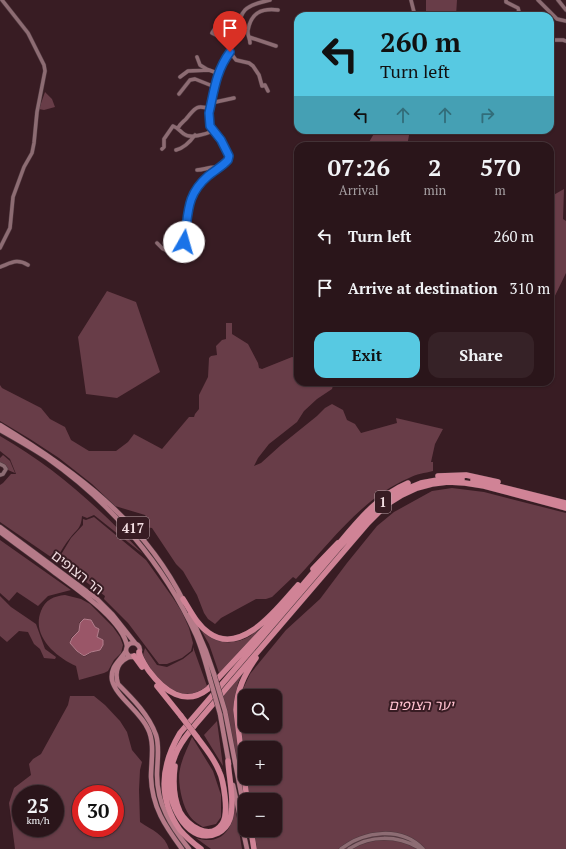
<!DOCTYPE html>
<html lang="en">
<head>
<meta charset="utf-8">
<style>
	:root { --surface:#2a151a; --page:#362227; --text:#f1f3f6; --muted:#a59fa2; --line:#463439; --accent:#57c9e2 }
	body { margin:0; font-family:"PT Serif","Noto Sans Hebrew",serif; background:var(--page); color:var(--text); height:100vh; display:flex; flex-direction:column; font-size:15px; white-space:nowrap }
	* { box-sizing:border-box; margin:0 }
	p { font-size:13px; color:var(--muted) }
	.icon { flex:none; width:22px; height:22px; fill:none; stroke:currentColor; stroke-width:2; stroke-linecap:round; stroke-linejoin:round }
	.map { position:relative; flex:1; overflow:hidden }
	.side { position:absolute; left:294px; top:142px; width:260px; height:244px; display:flex; flex-direction:column; background:var(--surface); border-radius:12px; box-shadow:0 1px 3px #0004,0 0 0 1px var(--line) }
	.side>* { flex:none }
	.banner { position:absolute; left:294px; top:12px; width:260px; height:122px; border-radius:12px; box-shadow:0 1px 3px #0004,0 0 0 1px var(--line); background:#57c9e2; color:#111; overflow:hidden }
	.controls { position:absolute; left:238px; top:689px; display:grid; gap:8px }
	.controls a { display:grid; place-items:center; width:44px; height:44px; border-radius:8px; background:var(--surface); box-shadow:0 1px 3px #0004,0 0 0 1px var(--line); font-size:20px }
	.speed { position:absolute; left:12px; top:785px; display:flex; gap:8px; font-size:20px; font-weight:700; text-align:center }
	.speed>* { display:grid; place-content:center; width:52px; height:52px; border-radius:50%; background:var(--surface); box-shadow:0 1px 3px #0004,0 0 0 1px var(--line); line-height:1 }
	.speed small { font-size:10px; font-weight:400 }
	.speed .limit { border:6px solid #d22; background:#fff; color:#111 }
	.pin { position:absolute; display:grid; place-items:center; width:34px; height:34px; color:#fff; margin:-41px -17px; border-radius:50% 50% 50% 0; rotate:-45deg; box-shadow:0 0 4px #0007 }
	.pin .icon { rotate:45deg }
	.me { position:absolute; width:44px; margin:-22px; rotate:7deg; stroke-linejoin:round; filter:drop-shadow(0 0 3px #0008) }
	.turn { display:flex; align-items:center; gap:14px; height:84px; padding:0 20px; font-size:18px }
	.turn .icon { width:52px; height:52px; stroke-width:2.5 }
	.turn b { display:block; font-size:28px; line-height:34px }
	.lanes { display:flex; align-items:center; height:38px; padding:0 20px; background:#0003; justify-content:center; gap:20px; direction:ltr }
	.lanes .off { opacity:.35 }
	.eta { display:flex; justify-content:space-evenly; align-items:center; height:68px; text-align:center }
	.eta b { font-size:24px; font-weight:700; line-height:28px }
	.primary-button { display:flex; gap:8px; margin-top:auto; padding:8px 20px }
	.primary-button a { flex:1; height:46px; border-radius:12px; background:var(--accent); color:#111; font-size:16px; font-weight:700; line-height:46px; text-align:center }
	.primary-button a+a { background:var(--page); color:var(--text) }
	ul { padding:0; list-style:none }
	li { display:flex; align-items:center; gap:12px; height:52px; padding:0 20px }
	li div { flex:1 }
	li b { display:block; font-size:15px }
	li em { font-style:normal }
	.map>svg:first-child { display:block }
	.green { fill:#683d48; fill-rule:evenodd }
	.water { fill:#9a5668; stroke:#b47f8d }
	.lines { fill:none; stroke-linecap:round; stroke-linejoin:round }
	.minor-casing { stroke:#513a40; stroke-width:4.5 }
	.major-casing { stroke:#513a40; stroke-width:5.5 }
	.highway-casing { stroke:#513a40; stroke-width:6 }
	.minor { stroke:#8d6c73; stroke-width:3.5 }
	.major { stroke:#b57a88; stroke-width:4.5 }
	.highway { stroke:#d08396; stroke-width:5.5 }
	.major-bridge-casing { stroke:#513a40; stroke-width:5.5; stroke-linecap:butt }
	.highway-bridge-casing { stroke:#513a40; stroke-width:6; stroke-linecap:butt }
	.major-bridge { stroke:#b57a88; stroke-width:4.5 }
	.highway-bridge { stroke:#d08396; stroke-width:5.5 }
	.route-casing { stroke:#114b97; stroke-width:10 }
	.route { stroke:#1a73e8; stroke-width:7 }
	.labels { text-anchor:middle; dominant-baseline:central; stroke-width:4; stroke-linejoin:round; paint-order:stroke }
	.shield { fill:#381c23; stroke:#baa4a9; stroke-width:1 }
	.shield-label { font-size:13px; font-weight:bold; fill:#f2dee2 }
	.street-label { font-size:14px; fill:#f2dee2; stroke:#381c23 }
	.park-label { font-size:14px; font-style:italic; fill:#fec0ce; stroke:#381c23 }
</style>
</head>
<body>
<div class="map">
<svg width="566" height="849" viewBox="0 0 566 849">
	<rect width="100%" height="100%" fill="#381c23"/>
	<path class="green" d="M426 0H457L456 16H426Z
		M45 92 52 99 55 107 44 110 39 109Z
		M376 130H410L407 146H393L387 141 384 146H369L368 144Z
		M564 189 563 219 566 221V273L550 306V197Z
		M107 291 136 302 160 372 117 398 86 394 78 337Z
		M226 323H232V334L248 344 258 363 259 368 262 369 292 357 298 358V382H334L332 389 317 399 304 411 297 422 269 444 258 458 254 466 261 463 281 445 317 416 325 408 332 404 343 410 347 420 355 424 361 433 397 423 396 418 443 429 435 444 431 462H433V471C425 473 416 474 409 478 362 498 330 543 296 579L293 577 272 597 266 599H256L221 618 215 624 208 619 204 613 197 595 183 571 176 564 152 528 144 527 140 524 143 518H147L145 515 115 506 92 484 59 458 30 439 0 421V385L2 388 41 408 50 419 65 427 71 440 89 451H116L128 442 134 434 162 449 189 417H194L195 414 199 409V395L208 377 209 358 211 356 217 355 216 346 222 340 226 339Z
		M0 436C56 468 99 508 143 554L94 515 87 518 82 516C81 529 77 529 70 538 65 544 61 551 57 558L64 566 0 522V485L3 483 11 474H16L10 459 0 451Z
		M3 455 10 461 15 473 8 470 6 466 0 463V458Z
		M452 488 484 492 566 513V849H257L254 830H275V800H250L247 778H275V748H245V766L240 730 239 712 242 691 250 674 286 630 320 599 347 563 377 526 394 512 432 491ZM245 696H275V726H245Z
		M94 517 146 560 173 598 182 612 189 628 193 643 191 651 182 658 167 664H159L128 623 104 599 105 596 66 567 59 558 71 538 83 525V519L86 520Z
		M0 540 71 590 48 596 38 606 17 592 9 601 0 593Z
		M65 595 81 599 90 604 113 627 120 637 123 645 121 653 114 660 108 671 104 673 79 680 76 666C56 657 31 636 41 611 45 600 54 596 65 595ZM84 619 91 620 95 627 99 629 97 637 103 640V645L100 650 92 652 84 657 77 651 70 643 71 638 79 631V623Z
		M0 596 11 607 36 624 45 649 56 657 55 659 44 658 40 649 34 644 28 632 19 631 7 642 0 636Z
		M201 630C216 644 233 646 250 636 254 633 256 630 261 630L219 673 209 644Z
		M193 647 207 686C180 708 154 679 143 655L145 648 157 665 167 667 183 659 193 651Z
		M243 672 238 683 235 699 245 803 223 696Z
		M70 696H94L105 705 120 721 127 732 132 750 142 762 140 770 139 790 140 822C152 830 165 835 169 849H15L9 803 14 788 31 775 29 764 33 759 41 754 68 705ZM21 794H55V828H21ZM81 794H115V828H81Z
		M217 721 223 766 204 735Z
		M192 737 213 771 221 795V817L216 824 203 827C198 824 192 820 189 815 182 805 177 781 180 769 182 758 188 747 192 737Z
		M235 806 242 849H211L196 838C221 846 233 830 235 806Z"/>
	<path class="water" d="M84 619 91 620 95 627 99 629 97 637 103 640V645L100 650 91 652 84 656 77 651 70 643 72 638 79 631 80 623Z"/>
	<g class="lines">
		<g class="minor-casing">
			<path id="minor" d="M411 0 415 16
				M506 0V2L518 8 520 16
				M538 0 557 19 566 21
				M558 0 566 10
				M216 25C221 28 224 30 229 26
				M249 37 276 46
				M224 39 212 33 221 19 227 25 238 30
				M550 40H563L566 41
				M250 43C250 38 247 35 248 30 251 13 261 8 278 10
				M230 52 236 60 249 63 253 66 259 75 262 86 265 85 268 91
				M197 57 200 65 208 70
				M180 77 188 71 209 70 217 73
				M179 94 190 80 195 79 215 87
				M211 103 234 98
				M178 128C180 124 183 122 186 119 195 109 195 104 210 109
				M162 149 164 147V139L173 126C178 128 180 131 184 134 190 139 206 134 213 131
				M176 150C184 148 190 142 195 135
				M197 170C205 170 212 165 219 168
				M157 243 163 249 173 253C191 246 184 218 190 203 194 191 203 179 214 171 219 168 224 165 228 160 230 149 210 131 209 120 208 110 217 74 221 66 225 56 232 49 236 39 239 30 238 17 245 10 251 4 262 2 270 0
				M0 248 10 228 13 197 24 167 32 153 34 143 37 112 45 71 44 65 28 33 2 0
				M0 267C11 263 17 258 28 265
				M0 464 4 466 6 469 3 474 0 475
				M341 849C364 831 401 826 423 849
				M349 849C370 835 397 835 419 848"/>
		</g>
		<g class="major-casing">
			<path id="major" d="M0 425C75 471 144 521 184 602
				M0 430C16 439 32 448 47 458 111 503 164 564 196 635 202 649 206 664 210 679
				M0 527 97 599 112 614 135 643
				M0 532C18 546 37 559 55 573 75 588 123 620 127 646
				M190 614 206 651 214 674
				M126 650a7 7 0 1 1 14 0a7 7 0 1 1-14 0Z
				M126 651C120 661 110 666 112 680 116 697 140 711 148 729 155 743 151 762 151 777 152 807 165 826 182 849
				M132 656C118 660 114 671 118 684 133 699 149 715 156 735 160 747 157 762 157 775 157 805 171 826 189 849
				M225 711 245 813
				M220 714 229 764
				M233 785 247 849"/>
		</g>
		<g class="highway-casing">
			<path id="highway" d="M438 476 466 475 498 482
				M473 480 566 503
				M336 547C357 522 377 496 408 483
				M313 569 338 543
				M183 599C190 610 197 625 209 633 242 657 279 606 298 585
				M139 652C141 660 145 665 149 671 164 691 185 707 208 689L278 614 317 568
				M134 656 142 667
				M157 686 181 716
				M228 761C229 778 235 803 230 819 228 825 224 830 218 833 189 847 169 806 169 783 169 774 172 764 175 756 179 744 187 735 195 725L368 523 386 505 402 495 417 488 432 484 448 482 465 483 484 486 566 508
				M175 766C173 781 174 799 180 812 187 825 210 842 222 824 227 817 226 806 225 797 224 788 223 779 219 771 214 758 205 748 197 737
				M247 800 236 710C237 690 244 675 256 658
				M251 830 254 849
				M201 849C193 843 186 837 180 830 157 798 161 765 180 733L338 549 379 505 399 492 421 483 443 479H462"/>
		</g>
		<use href="#minor" class="minor"/>
		<use href="#major" class="major"/>
		<use href="#highway" class="highway"/>
		<g class="major-bridge-casing">
			<path id="major-bridge" d="M214 674 225 711
				M210 679 220 714"/>
		</g>
		<g class="highway-bridge-casing">
			<path id="highway-bridge" d="M181 716 197 737"/>
		</g>
		<use href="#major-bridge" class="major-bridge"/>
		<use href="#highway-bridge" class="highway-bridge"/>
	</g>
	<g class="lines">
		<g class="route-casing">
			<path id="route" d="M184 242C189 214 185 196 208 176 215 170 223 166 228 160L229 156 221 140 210 126 209 113C214 91 216 71 230 52"/>
		</g>
		<use href="#route" class="route"/>
	</g>
	<g class="labels">
		<g class="shield">
			<rect x="375" y="491" width="16" height="22" rx="3"/>
			<rect x="117" y="517" width="32" height="22" rx="3"/>
		</g>
		<g class="shield-label">
			<text x="383" y="502">1</text>
			<text x="133" y="528">417</text>
		</g>
		<g class="street-label">
			<text transform="translate(78 572) rotate(38)">הר הצופים</text>
		</g>
		<g class="park-label">
			<text x="421" y="704">יער הצופים</text>
		</g>
	</g>
</svg>
<div class="controls">
<a><svg class="icon" aria-label="search" viewBox="0 0 24 24"><circle cx="10" cy="10" r="6"/><path d="M15 15l6 6"/></svg></a>
<a>+</a>
<a>−</a>
</div>
<div class="speed"><div>25<small>km/h</small></div><div class="limit">30</div></div>
<div class="pin" style="left:230px;top:52px;background:#d93025"><svg class="icon" aria-label="arrive" viewBox="0 0 24 24"><path d="M6 21V4h12l-3 4 3 4H6"/></svg></div>
<svg class="me" style="left:184px;top:242px" viewBox="-20 -20 40 40"><circle r="19" fill="#fff"/><path d="M0-13L10 11 0 6-10 11z" fill="#1a73e8"/></svg>
<div class="banner">
<div class="turn"><svg class="icon" aria-label="left" viewBox="0 0 24 24"><path d="M17 20v-9H6M10 6l-5 5 5 5"/></svg><div><b>260 m</b>Turn left</div></div>
<div class="lanes"><svg class="icon" aria-label="left" viewBox="0 0 24 24"><path d="M17 20v-9H6M10 6l-5 5 5 5"/></svg><svg class="icon off" aria-label="ahead" viewBox="0 0 24 24"><path d="M12 20V5M6 11l6-6 6 6"/></svg><svg class="icon off" aria-label="ahead" viewBox="0 0 24 24"><path d="M12 20V5M6 11l6-6 6 6"/></svg><svg class="icon off" aria-label="right" viewBox="0 0 24 24"><path d="M7 20v-9h11M14 6l5 5-5 5"/></svg></div>
</div>
<section class="side">
<div class="eta">
<div><b>07:26</b><p>Arrival</p></div>
<div><b>2</b><p>min</p></div>
<div><b>570</b><p>m</p></div>
</div>
<ul>
<li><svg class="icon" aria-label="left" viewBox="0 0 24 24"><path d="M17 20v-9H6M10 6l-5 5 5 5"/></svg><div><b>Turn left</b></div><em>260 m</em></li>
<li><svg class="icon" aria-label="arrive" viewBox="0 0 24 24"><path d="M6 21V4h12l-3 4 3 4H6"/></svg><div><b>Arrive at destination</b></div><em>310 m</em></li>
</ul>
<div class="primary-button"><a>Exit</a><a>Share</a></div>
</section>
</div>
</body>
</html>
